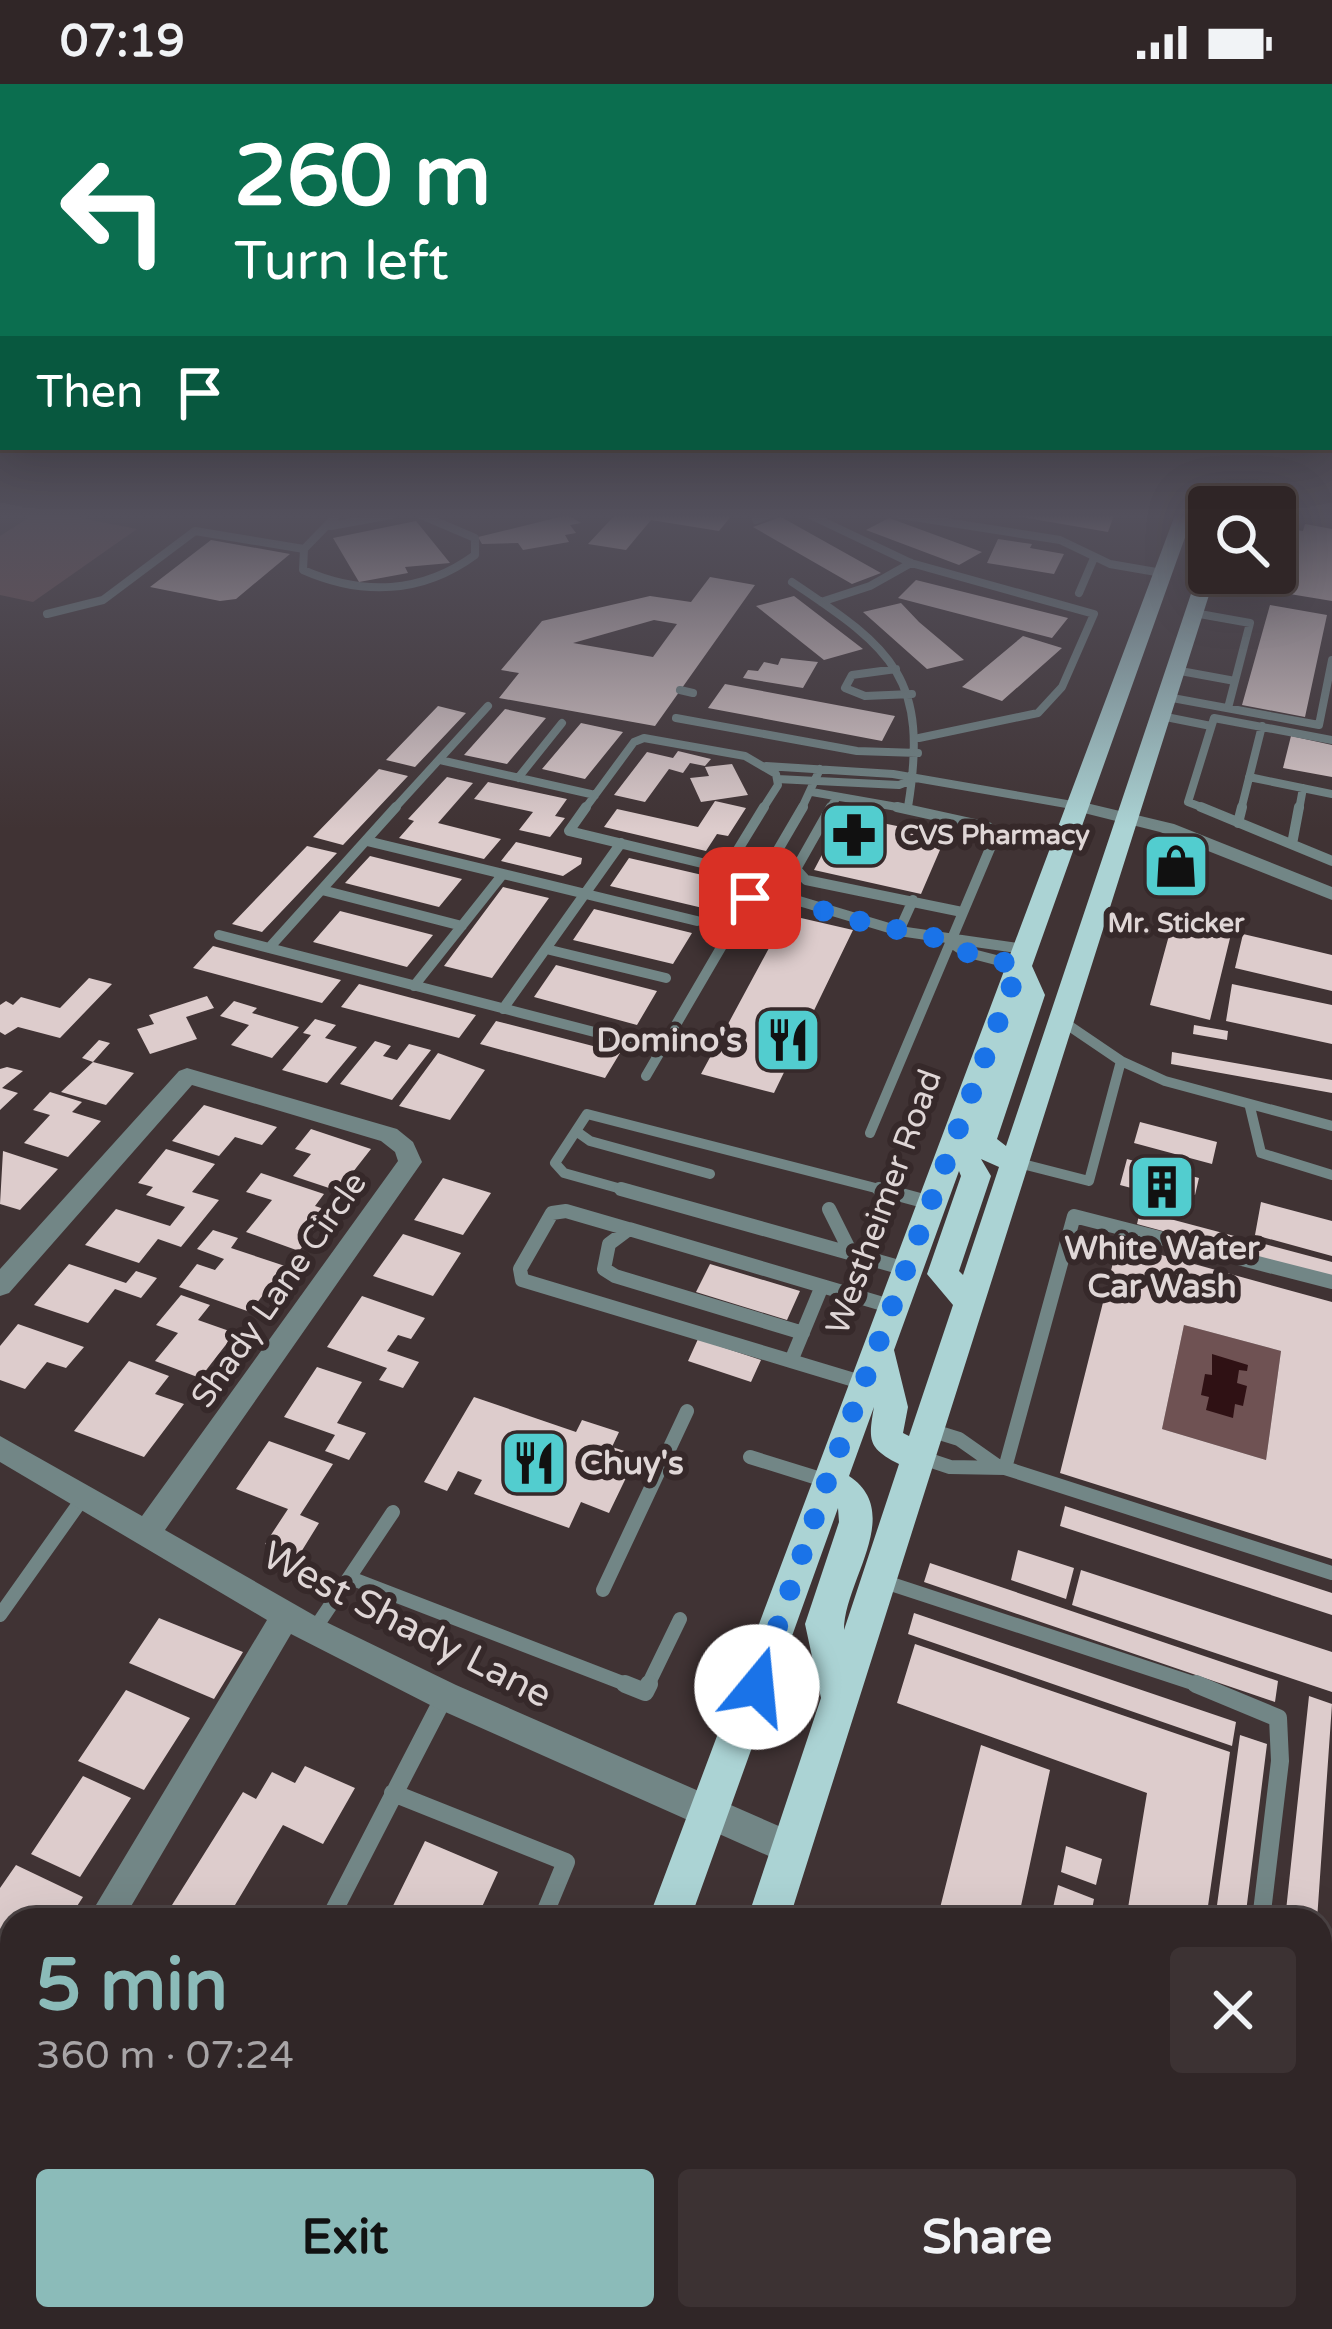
<!DOCTYPE html>
<html lang="en">
<head>
<meta charset="utf-8">
<style>
	:root { --surface:#302627; --page:#3c3233; --text:#f1f3f6; --muted:#a8a5a7; --line:#4b4344; --accent:#8bbbb9 }
	body { margin:0; font-family:"Varela Round",sans-serif; background:var(--page); color:var(--text); height:100vh; display:flex; flex-direction:column; font-size:45px; white-space:nowrap }
	* { box-sizing:border-box; margin:0 }
	p { font-size:39px; color:var(--muted) }
	.icon { flex:none; width:66px; height:66px; fill:none; stroke:currentColor; stroke-width:2; stroke-linecap:round; stroke-linejoin:round }
	.map { position:relative; flex:1; overflow:hidden }
	.details { position:absolute; left:0px; top:1824px; width:1332px; height:423px; display:flex; flex-direction:column; background:var(--surface); border-radius:36px 36px 0 0; box-shadow:0 12px 48px #0002,0 0 0 3px var(--line) }
	.details>* { flex:none }
	.top-card { position:absolute; left:0px; top:0px; width:1332px; height:366px; box-shadow:0 12px 48px #0002,0 0 0 3px var(--line); background:#0b6e4f; color:#fff; overflow:hidden }
	.controls { position:absolute; left:1188px; top:402px; display:grid; gap:24px }
	.controls a { display:grid; place-items:center; width:108px; height:108px; border-radius:12px; background:var(--surface); box-shadow:0 12px 48px #0002,0 0 0 3px var(--line); font-size:60px }
	.pin { position:absolute; display:grid; place-items:center; width:102px; height:102px; color:#fff; margin:-51px; border-radius:24px; box-shadow:0 6px 18px #0006 }
	.me { position:absolute; width:132px; margin:-66px; rotate:17deg; stroke-linejoin:round; filter:drop-shadow(0 0 9px #0008) }
	.turn { display:flex; align-items:center; gap:42px; height:252px; padding:0 36px; font-size:54px }
	.turn .icon { width:156px; height:156px; stroke-width:2.5 }
	.turn b { display:block; font-size:84px; line-height:102px }
	.then { display:flex; align-items:center; height:114px; padding:0 36px; background:#0003; gap:24px; font-size:45px }
	.round { display:grid; place-items:center; flex:none; width:126px; height:126px; border-radius:12px; background:var(--page) }
	.overview { display:flex; align-items:center; justify-content:space-between; height:204px; padding:0 36px }
	h1 { font-size:72px; font-weight:700; line-height:90px; color:var(--accent) }
	.primary-button { display:flex; gap:24px; margin-top:auto; padding:24px 36px }
	.primary-button a { flex:1; height:138px; border-radius:12px; background:var(--accent); color:#111; font-size:48px; font-weight:700; line-height:138px; text-align:center }
	.primary-button a+a { background:var(--page); color:var(--text) }
	.status { display:flex; justify-content:space-between; align-items:center; height:84px; padding:0 60px; background:var(--surface); direction:ltr }
	.status svg { height:33px; fill:currentColor }
	.map>svg:first-child { display:block }
	.green { fill:#6f5253 }
	.water { fill:#2f1114 }
	.building { fill:#dcc; fill-rule:evenodd }
	.lines { fill:none; stroke-linecap:round; stroke-linejoin:round }
	.service-far3 { stroke:#728686; stroke-width:8 }
	.service-far2 { stroke:#728686; stroke-width:10 }
	.service-far1 { stroke:#728686; stroke-width:14 }
	.service { stroke:#728686; stroke-width:18 }
	.minor { fill:#728686; fill-rule:evenodd }
	.tertiary { fill:#728686; fill-rule:evenodd }
	.primary { fill:#abd3d4; fill-rule:evenodd }
	.route { stroke:#1a73e8; stroke-width:21; stroke-dasharray:0 37.8 }
	.labels { text-anchor:middle; dominant-baseline:central; stroke-width:12; stroke-linejoin:round; paint-order:stroke }
	.far-poi-label { font-size:27px; font-weight:bold; fill:#dfd6d6; stroke:#36292a; text-anchor:start }
	.poi-label { font-size:33px; font-weight:bold; fill:#dfd6d6; stroke:#36292a; text-anchor:end }
	.street-label { font-size:33px; fill:#dfd6d6; stroke:#36292a }
	.near-street-label { font-size:39px; fill:#dfd6d6; stroke:#36292a }
</style>
</head>
<body>
<div class="status"><b>07:19</b><svg viewBox="0 0 49 12"><path d="M0 12V9h3v3zM5 12V6h3v6zM10 12V3h3v9zM15 12V0h3v12zM26 1h20v11H26zM47 4h2v5h-2z"/></svg></div>
<div class="map">
<svg width="1332" height="2245" viewBox="0 0 1332 2245">
	<rect width="100%" height="100%" fill="#403334"/>
	<path class="green" d="M33 431H65L137 445 33 518 0 511V452Z
		M1184 1241 1281 1267 1266 1376 1162 1345Z"/>
	<path class="water" d="M1212 1270 1248 1281 1247 1287 1239 1286 1237 1299 1247 1302 1243 1322 1235 1320 1233 1334 1206 1326 1209 1313 1201 1311 1205 1290 1212 1291Z"/>
	<path class="building" d="M568 431 581 439 570 441 576 449 565 451 569 458 523 466 518 459 482 460 478 453Z
		M615 431H732L719 447 651 436 626 466 588 460Z
		M1011 431H1114L1108 448Z
		M781 433 881 489 852 500 753 443Z
		M889 434 982 468 959 481 866 446Z
		M416 437 450 479 405 483 408 489 359 498 333 454Z
		M1305 440 1332 445V517L1242 502 1246 489H1275V443L1303 447Z
		M998 455 1032 460 1030 464 1064 470 1054 490 987 479Z
		M211 456 290 470 236 515 220 517 150 503Z
		M710 493 755 501 655 642 499 614 519 589 501 586 542 537 650 512 691 518ZM654 536 677 540 653 573 573 559Z
		M916 496 1068 534 1052 554 898 514Z
		M794 512 863 565 824 576 756 522Z
		M901 519 919 538 964 576 927 585 863 528Z
		M1270 521 1327 531 1305 633 1242 621Z
		M1023 552 1062 564 1002 617 962 603Z
		M781 574 818 578 803 604 743 594 748 586 758 587 764 578 778 581Z
		M725 600 895 632 882 657 708 624Z
		M438 622 466 629 415 683 386 676Z
		M505 625 546 634 507 680 464 671Z
		M581 639 623 648 585 695 542 685Z
		M1291 652 1332 661V693L1283 684Z
		M678 667 711 675 705 682 690 679 683 689 669 685 645 718 614 711 647 668 673 674Z
		M732 680 748 711 701 718 690 694 709 692 705 683Z
		M379 685 408 692 343 761 313 753Z
		M447 693 473 699 438 739 501 755 484 775 399 754 414 737 408 735Z
		M488 698 567 715 555 732 565 734 550 753 519 746 533 728 474 715Z
		M715 717 746 724 728 752 717 750 706 767 604 743 617 725 698 743Z
		M843 731 946 752 921 810 814 786Z
		M516 758 582 774 581 780 563 792 501 777Z
		M307 762 337 769 262 848 232 840Z
		M1168 771 1190 776 1185 793 1162 788Z
		M370 772 462 795 439 823 345 799Z
		M629 774 724 796 707 825 610 802Z
		M503 803 549 814 492 894 444 882Z
		M594 825 692 849 673 880 573 856Z
		M340 827 433 851 407 883 313 858Z
		M788 831 853 846 774 1009 701 990 775 853 747 847 754 835 782 842Z
		M1174 833 1232 846 1210 936 1150 921Z
		M1243 850 1332 871V907L1235 884Z
		M213 862 341 896 322 919 193 884Z
		M556 881 657 907 637 941 534 913Z
		M89 894 112 900 60 954 18 943 5 951 0 948V921L6 917 13 921 21 913 60 924Z
		M359 900 476 931 459 954 341 923Z
		M1232 900 1332 921V960L1226 937Z
		M207 912 214 924 186 933 197 955 150 970 137 945 154 940 149 931Z
		M234 917 257 924 252 929 299 943 272 974 231 961 249 941 220 932Z
		M315 935 336 941 325 954 357 963 327 999 282 986 311 951 303 949Z
		M496 937 620 969 605 994 480 960Z
		M1194 941 1228 947 1227 956 1193 950Z
		M99 956 110 959 93 978 134 989 106 1021 61 1008 93 978 82 974Z
		M375 957 391 962 383 972 397 976 409 960 431 966 392 1016 340 1000Z
		M1172 968 1332 996V1009L1171 980Z
		M438 969 485 986 450 1036 399 1022Z
		M7 983 23 987 2 1004 18 1009 0 1026V985Z
		M50 1008 82 1018 72 1028 101 1037 68 1073 24 1059 50 1031 33 1026Z
		M204 1021 277 1043 262 1061 235 1053 219 1072 172 1057Z
		M1140 1038 1217 1058 1212 1080 1134 1059Z
		M311 1045 371 1065 338 1107 293 1092 311 1070 295 1065Z
		M166 1065 215 1080 192 1108 219 1116 181 1163 158 1155 139 1179 85 1161 116 1125 170 1142 185 1123 146 1111 153 1103 138 1099Z
		M3 1067 58 1085 20 1126 0 1120Z
		M1127 1075 1199 1094 1195 1111 1182 1108 1177 1131 1131 1118 1135 1105 1120 1101Z
		M261 1089 324 1110 315 1122 330 1127 299 1167 246 1148 272 1116 246 1108Z
		M443 1094 491 1109 463 1151 414 1136Z
		M1261 1118 1332 1137V1172L1255 1151Z
		M1140 1127 1332 1178V1193L1137 1140Z
		M213 1146 238 1154 231 1164 285 1182 250 1228 179 1203 197 1180 215 1186 224 1175 197 1165Z
		M403 1150 461 1169 433 1212 373 1192Z
		M1118 1159 1332 1218V1475L1060 1389ZM1184 1241 1281 1267 1266 1376 1162 1345Z
		M69 1180 126 1199 136 1187 157 1194 141 1214 115 1205 88 1239 34 1221Z
		M710 1180 800 1207 787 1236 696 1208Z
		M181 1211 210 1221 198 1236 235 1249 200 1294 155 1277 178 1249 156 1241Z
		M362 1212 425 1234 411 1255 398 1251 387 1267 419 1278 403 1304 379 1296 387 1284 327 1263Z
		M18 1240 84 1263 66 1284 47 1278 25 1305 0 1296V1262Z
		M698 1255 761 1276 751 1298 688 1277Z
		M129 1277 169 1292 155 1310 184 1320 144 1373 74 1347Z
		M317 1283 362 1298 337 1339 366 1349 349 1376 325 1367 335 1351 284 1333Z
		M474 1313 576 1348 582 1336 619 1348 612 1363 637 1371 609 1429 581 1418 569 1444 474 1410 482 1396 458 1387 447 1407 424 1398Z
		M269 1357 333 1380 300 1431 319 1439 298 1473 265 1460 288 1425 236 1405Z
		M1065 1422 1332 1509V1531L1060 1442Z
		M1018 1466 1074 1484 1066 1515 1011 1496Z
		M930 1479 1278 1597 1275 1618 924 1498Z
		M1081 1486 1332 1568V1608L1072 1521Z
		M914 1529 1236 1638 1232 1662 908 1550Z
		M159 1534 243 1568 214 1615 129 1579Z
		M915 1560 1230 1668 1206 1836H1126L1147 1709 897 1619Z
		M126 1606 190 1634 144 1706 78 1677Z
		M1309 1612 1332 1620 1317 1836H1285Z
		M1240 1651 1267 1660 1245 1836H1215Z
		M981 1661 1050 1686 1018 1836H937Z
		M305 1682 355 1704 323 1760 283 1741 226 1836H202L172 1821 243 1708 256 1715 272 1688 295 1699Z
		M83 1692 131 1714 80 1793 31 1770Z
		M425 1757 498 1788 476 1836H386Z
		M1066 1762 1102 1775 1096 1801 1061 1788Z
		M16 1781 83 1813 68 1836H12V1895L0 1889V1804Z
		M1058 1801 1094 1815 1090 1836 1051 1833Z
		M12 2088V2142L0 2135V2108Z
		M1329 2165 1332 2245H1321Z
		M156 2235H353L349 2245H150Z
		M836 2235H930L927 2245H833Z
		M987 2235H1151L1149 2245H1009Z
		M1161 2235H1196L1195 2245H1159Z
		M1242 2235H1279L1278 2245H1241Z"/>
	<g class="lines">
		<path class="service-far3" d="M337 431 304 465 303 486C362 512 422 510 475 471V454L421 431
			M810 431 911 479 1094 530 1062 603 1038 629 919 654
			M901 431 1060 456 1110 480 1162 489
			M756 436 768 431
			M331 442 391 431
			M792 498C894 566 929 594 908 723
			M1079 509 1094 474
			M821 518 870 502 911 479
			M1194 529 1250 539 1228 624
			M47 530 103 516 195 447 304 465
			M896 585 852 591 845 604 865 612 912 610
			M1175 586 1235 597
			M680 606 693 609
			M1167 613 1319 641 1332 576
			M1161 632 1211 642
			M676 634 857 667 918 669
			M440 676 595 711
			M766 682 893 690 1078 722
			M1249 693 1332 710
			M518 694 562 639
			M777 695 899 701 912 696
			M812 708 914 726
			M393 726 488 622
			M584 726 634 658 644 654 745 672 776 690 778 701 762 726
			M801 726 820 685
			M829 726 837 713
			M1209 726 1188 718 1214 634 1332 656
			M1241 726 1262 642
			M1299 726 1303 704"/>
		<path class="service-far2" d="M586 723 569 747 706 780 731 777 764 723
			M1201 723 1332 777
			M1238 739 1242 723
			M367 757 697 837
			M1292 760 1299 723
			M770 780 796 785 806 796 962 828
			M796 785 831 723
			M322 806 462 842
			M750 814 799 817 899 847 1024 865
			M899 847 913 816
			M219 851 633 958
			M950 858 965 868 1019 882
			M269 864 396 723
			M546 865 666 894
			M414 902 503 790
			M503 925 621 759
			M1121 977 1165 997 1332 1042
			M646 992 803 723
			M1250 1023 1261 1069 1332 1091
			M576 1047 590 1057 710 1090
			M870 1049 994 755 988 743 897 723
			M1015 1078 1089 1097 1121 977 1062 937
			M632 1108 564 1089 555 1079 587 1030 891 1108"/>
		<path class="service-far1" d="M621 1105 906 1185
			M879 1105 931 1119
			M829 1125 851 1169
			M628 1145 566 1127 552 1129 520 1185 522 1196 791 1277
			M803 1249 615 1192 604 1185 609 1160 629 1145 822 1202
			M864 1299 791 1277 822 1202 893 1223
			M930 1346 959 1355 996 1381
			M750 1373 827 1397
			M923 1374 950 1383 1005 1384 1074 1132 1332 1198
			M1005 1384 1332 1489
			M353 1495 633 1603
			M882 1497 1205 1603
			M603 1506 687 1327
			M0 1531 83 1414
			M314 1546 393 1428
			M647 1603 680 1535"/>
		<path class="service" d="M625 1600 645 1608 649 1600
			M1196 1600 1278 1634 1280 1677 1261 1836
			M393 1709 566 1778 542 1836
			M329 1836 444 1613
			M1211 2245 1212 2235"/>
		<path class="minor" d="M187 984 397 1045 413 1058 422 1078 165 1446 324 1537 456 1601 804 1753 809 1765 804 1777 792 1782 780 1777 434 1623 291 1550 123 1836H87L267 1536 0 1378V1352L142 1432 398 1077 395 1068 381 1057 192 1001 9 1209 0 1212V1185L179 987Z
			M12 1971V2022L0 2027V1976Z"/>
		<path class="tertiary" d="M1078 717 1174 740 1332 803V816L1160 748 1072 726 1069 722Z"/>
		<path class="primary" d="M1175 431H1193L1032 882 1045 911 997 1055 1006 1062 1200 483 1209 477V489H1216L789 1836H747L821 1614 805 1540 839 1438 838 1424 690 1836H648ZM981 1075 999 1083 963 1191 959 1187 991 1092ZM959 1087 961 1092 927 1190 953 1221 909 1352 903 1349 908 1323 894 1266ZM874 1323C868 1357 868 1364 899 1380L844 1546C844 1497 905 1429 849 1392Z
			M497 2235H595L596 2245H546L545 2239 543 2245H493Z
			M612 2235H662L659 2245H609Z"/>
	</g>
	<linearGradient id="sky" x2="0" y2="1"><stop stop-color="#231c1d"/><stop offset="0.58" stop-color="#53505c"/><stop offset="1" stop-color="#53505c" stop-opacity="0"/></linearGradient>
	<rect width="1332" height="745" fill="url(#sky)"/>
	<g class="lines">
		<path class="route" d="M750 814 799 817 836 832 949 857 965 868 1019 882 827 1397 757 1603"/>
	</g>
	<defs>
		<g id="pharmacy-square" transform="scale(3.45)"><rect x="-9" y="-9" width="18" height="18" rx="4" fill="#52cdcf" stroke="#36292a"/><path d="M-2-6h4v4h4v4h-4v4h-4v-4h-4v-4h4Z" fill="#111"/></g>
		<g id="shop-square" transform="scale(3.45)"><rect x="-9" y="-9" width="18" height="18" rx="4" fill="#52cdcf" stroke="#36292a"/><path d="M-5-2.5h2.3a2.7 3.5 0 0 1 5.4 0H5L5.5 6h-11ZM-1.5-2.5h3a1.5 2.3 0 0 0-3 0Z" fill="#111"/></g>
		<g id="restaurant-square" transform="scale(3.45)"><rect x="-9" y="-9" width="18" height="18" rx="4" fill="#52cdcf" stroke="#36292a"/><path d="M-5-6h1v4h1v-4h1v4h1v-4h1v5L-1.5 .5V6h-2V.5L-5-1ZM5-6V6H3V1.5H1.5Q1.5-4 5-6Z" fill="#111"/></g>
		<g id="building-square" transform="scale(3.45)"><rect x="-9" y="-9" width="18" height="18" rx="4" fill="#52cdcf" stroke="#36292a"/><path d="M-4-6H4V6H1V3H-1V6H-4ZM-2.5-4.3h1.7v1.8h-1.7ZM.8-4.3h1.7v1.8H.8ZM-2.5-1h1.7V.8h-1.7ZM.8-1h1.7V.8H.8Z" fill="#111"/></g>
	</defs>
	<g fill-rule="evenodd">
		<use href="#pharmacy-square" x="854" y="751"/>
		<use href="#shop-square" x="1176" y="782"/>
		<use href="#restaurant-square" x="788" y="956"/>
		<use href="#building-square" x="1162" y="1103"/>
		<use href="#restaurant-square" x="534" y="1379"/>
	</g>
	<g class="labels">
		<g class="far-poi-label">
			<text x="900" y="751">CVS Pharmacy</text>
			<text x="1176" y="839" text-anchor="middle">Mr. Sticker</text>
		</g>
		<g class="poi-label">
			<text x="742" y="956">Domino's</text>
			<text x="1162" y="1164" text-anchor="middle">White Water<tspan x="1162" dy="38">Car Wash</tspan></text>
			<text x="580" y="1379" text-anchor="start">Chuy's</text>
		</g>
		<g class="street-label">
			<text transform="translate(884 1118) rotate(-70)">Westheimer Road</text>
			<text transform="translate(279 1206) rotate(-55)">Shady Lane Circle</text>
		</g>
		<g class="near-street-label">
			<text transform="translate(407 1541) rotate(27)">West Shady Lane</text>
		</g>
	</g>
</svg>
<div class="controls">
<a><svg class="icon" aria-label="search" viewBox="0 0 24 24"><circle cx="10" cy="10" r="6"/><path d="M15 15l6 6"/></svg></a>
</div>
<div class="pin" style="left:750px;top:814px;background:#d93025"><svg class="icon" aria-label="arrive" viewBox="0 0 24 24"><path d="M6 21V4h12l-3 4 3 4H6"/></svg></div>
<svg class="me" style="left:757px;top:1603px" viewBox="-20 -20 40 40"><circle r="19" fill="#fff"/><path d="M0-13L10 11 0 6-10 11z" fill="#1a73e8"/></svg>
<div class="top-card">
<div class="turn"><svg class="icon" aria-label="left" viewBox="0 0 24 24"><path d="M17 20v-9H6M10 6l-5 5 5 5"/></svg><div><b>260 m</b>Turn left</div></div>
<div class="then">Then<svg class="icon" aria-label="arrive" viewBox="0 0 24 24"><path d="M6 21V4h12l-3 4 3 4H6"/></svg></div>
</div>
<section class="details">
<div class="overview"><div><h1>5 min</h1><p>360 m · 07:24</p></div><a class="round"><svg class="icon" aria-label="close" viewBox="0 0 24 24"><path d="M6 6l12 12M18 6L6 18"/></svg></a></div>
<div class="primary-button"><a>Exit</a><a>Share</a></div>
</section>
</div>
</body>
</html>
